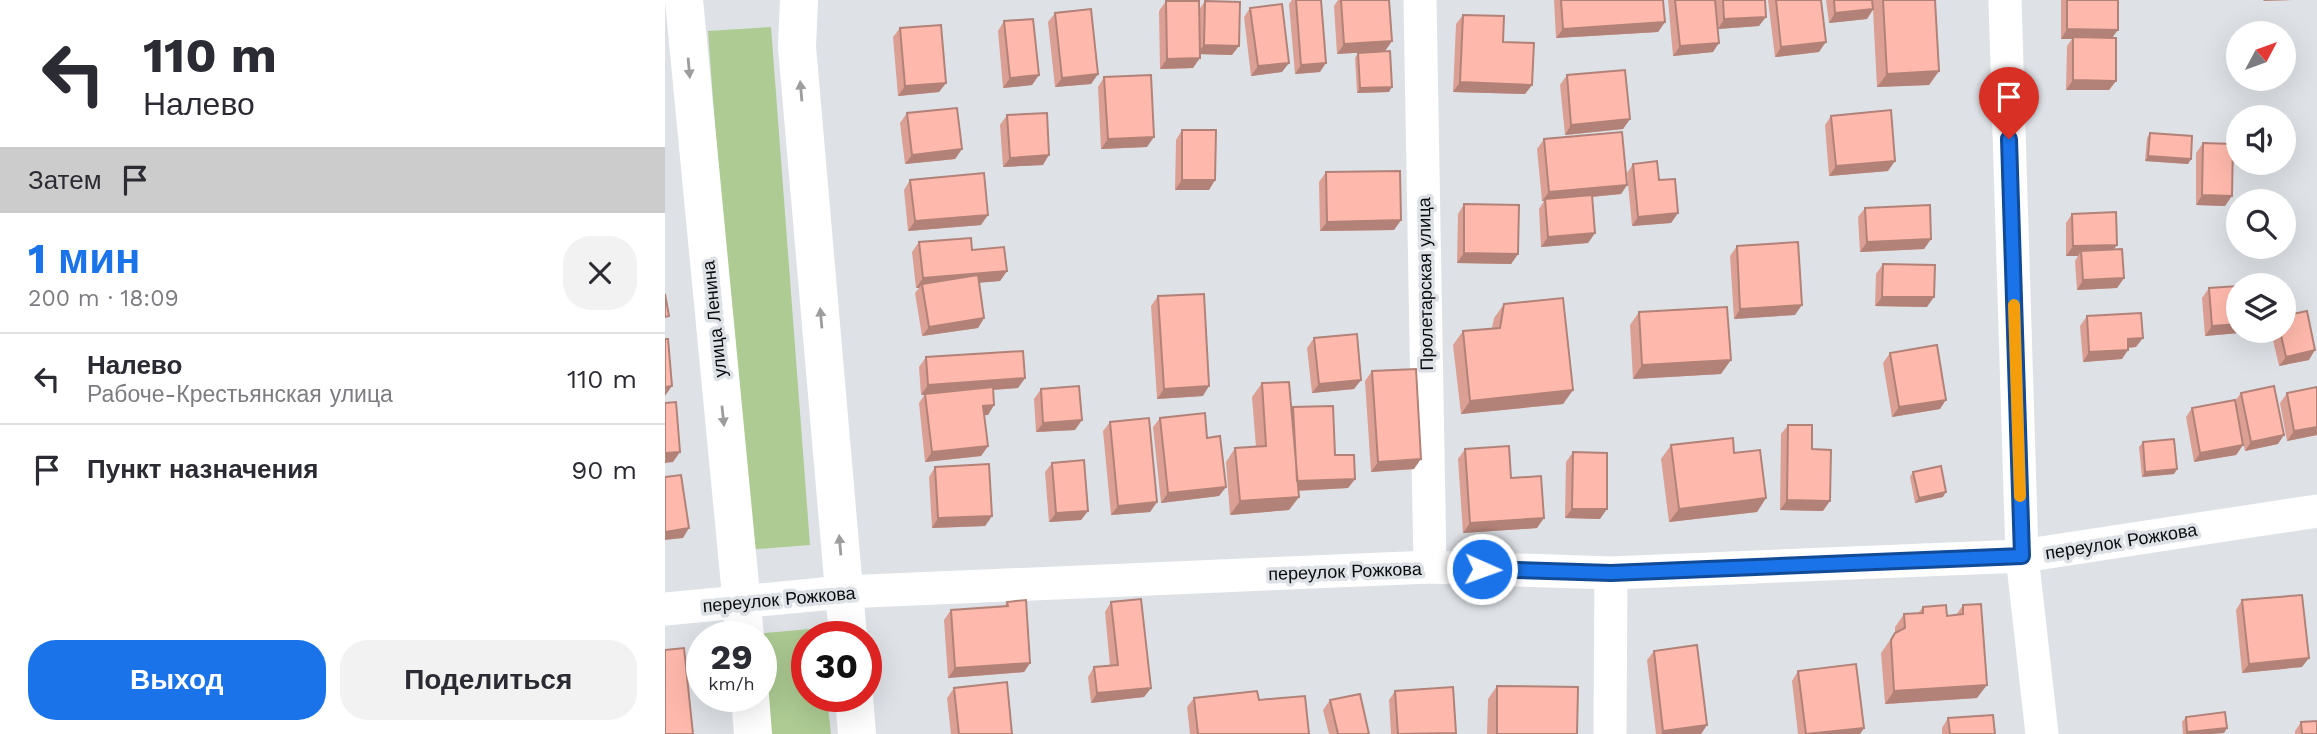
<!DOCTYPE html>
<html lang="ru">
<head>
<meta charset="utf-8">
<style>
	:root { --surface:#fff; --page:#f2f2f3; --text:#2b2b33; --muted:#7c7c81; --line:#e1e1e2; --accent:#1a73e8 }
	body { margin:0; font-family:"Work Sans",sans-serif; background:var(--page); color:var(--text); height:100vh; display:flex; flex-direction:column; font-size:26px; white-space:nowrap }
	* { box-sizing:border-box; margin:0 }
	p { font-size:23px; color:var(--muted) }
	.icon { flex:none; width:38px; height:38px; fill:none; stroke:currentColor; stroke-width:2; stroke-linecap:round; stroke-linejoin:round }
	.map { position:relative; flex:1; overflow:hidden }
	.side { display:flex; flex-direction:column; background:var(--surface); width:665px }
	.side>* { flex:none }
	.guide { background:#fff; color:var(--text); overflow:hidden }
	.needle { width:46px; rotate:49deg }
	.fabs { position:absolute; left:1561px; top:21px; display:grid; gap:14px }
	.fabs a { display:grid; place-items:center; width:70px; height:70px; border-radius:50%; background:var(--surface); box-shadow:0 7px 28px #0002; font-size:35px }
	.speed { position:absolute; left:21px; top:621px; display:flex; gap:14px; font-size:35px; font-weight:700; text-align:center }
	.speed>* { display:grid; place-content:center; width:91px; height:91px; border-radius:50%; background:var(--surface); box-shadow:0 7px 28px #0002; line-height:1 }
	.speed small { font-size:18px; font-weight:400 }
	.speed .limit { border:10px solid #d22; background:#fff; color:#111 }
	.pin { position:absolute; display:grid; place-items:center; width:60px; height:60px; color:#fff; margin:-72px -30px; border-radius:50% 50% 50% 0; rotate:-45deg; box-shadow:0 0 7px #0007 }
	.pin .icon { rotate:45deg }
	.me { position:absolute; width:77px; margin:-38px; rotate:92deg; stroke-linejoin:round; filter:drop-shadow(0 0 5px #0008) }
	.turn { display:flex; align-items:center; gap:24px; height:147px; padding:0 28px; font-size:32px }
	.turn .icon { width:91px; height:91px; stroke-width:2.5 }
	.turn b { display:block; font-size:49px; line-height:60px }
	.then { display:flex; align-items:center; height:66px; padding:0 28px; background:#0003; gap:14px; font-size:26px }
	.round { display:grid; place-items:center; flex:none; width:74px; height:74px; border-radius:28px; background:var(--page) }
	.overview { display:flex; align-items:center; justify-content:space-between; height:119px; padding:0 28px }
	h1 { font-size:42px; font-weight:700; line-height:52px; color:var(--accent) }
	.primary-button { display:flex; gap:14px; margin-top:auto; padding:14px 28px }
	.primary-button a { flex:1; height:80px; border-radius:28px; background:var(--accent); color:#fff; font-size:28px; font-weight:700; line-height:80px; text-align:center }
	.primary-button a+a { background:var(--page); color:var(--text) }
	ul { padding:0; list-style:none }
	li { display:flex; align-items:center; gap:21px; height:91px; padding:0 28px; border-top:2px solid var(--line) }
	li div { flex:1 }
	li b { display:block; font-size:26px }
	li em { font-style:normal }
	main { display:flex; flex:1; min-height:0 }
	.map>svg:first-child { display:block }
	.green { fill:#adcb93 }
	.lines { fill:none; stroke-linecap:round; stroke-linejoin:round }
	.street { stroke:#fff; stroke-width:33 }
	.secondary { stroke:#fff; stroke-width:38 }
	.wall { fill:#db9f94 }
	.shaded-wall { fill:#b28278 }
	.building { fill:#ffb9ac; stroke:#b28278; stroke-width:2 }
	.oneway { fill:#9d9d9e }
	.route-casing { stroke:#114b97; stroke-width:18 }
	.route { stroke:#1a73e8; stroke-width:12 }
	.slow { stroke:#f59e0b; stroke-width:12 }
	.labels { text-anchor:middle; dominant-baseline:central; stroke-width:7; stroke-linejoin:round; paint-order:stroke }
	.street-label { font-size:18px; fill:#0a0b0d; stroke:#dee2e7 }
</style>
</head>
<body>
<main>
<section class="side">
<div class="guide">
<div class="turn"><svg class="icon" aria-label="left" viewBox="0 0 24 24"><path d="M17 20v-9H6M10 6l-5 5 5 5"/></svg><div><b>110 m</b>Налево</div></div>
<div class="then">Затем<svg class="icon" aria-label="arrive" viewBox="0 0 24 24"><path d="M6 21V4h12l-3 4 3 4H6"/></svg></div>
</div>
<div class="overview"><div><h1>1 мин</h1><p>200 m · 18:09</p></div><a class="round"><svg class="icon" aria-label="close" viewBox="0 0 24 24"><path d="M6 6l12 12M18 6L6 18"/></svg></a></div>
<ul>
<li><svg class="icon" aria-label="left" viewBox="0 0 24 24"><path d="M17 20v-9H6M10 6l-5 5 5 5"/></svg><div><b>Налево</b><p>Рабоче-Крестьянская улица</p></div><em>110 m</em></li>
<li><svg class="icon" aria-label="arrive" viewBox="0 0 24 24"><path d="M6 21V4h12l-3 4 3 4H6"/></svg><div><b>Пункт назначения</b></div><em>90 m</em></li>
</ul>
<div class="primary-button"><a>Выход</a><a>Поделиться</a></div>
</section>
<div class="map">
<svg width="1652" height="734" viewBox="0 0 1652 734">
	<rect width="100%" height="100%" fill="#dee2e7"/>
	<path class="green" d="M106 27 145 545 81 550 43 31Z
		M156 628 157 637H142V696L162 697 166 734H97L96 637 88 634Z"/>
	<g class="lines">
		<path class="street" d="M755 0 765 567
			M1340 0 1357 556 1377 734
			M0 609 179 592 765 567 946 573 1357 556 1652 511
			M945 734 946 573"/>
		<path class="secondary" d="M19 0 80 637
			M134 0 132 47 183 637
			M85 696 88 734
			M189 696 192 734"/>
	</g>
	<path class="wall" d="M627 0H656L655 72 630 74 624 4Z
		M673 0H724L727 41 720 51 672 54 669 6Z
		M889 0H998L1000 22 993 32 891 38Z
		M1003 0H1100L1094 26 1053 29 1048 52 1008 56Z
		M1103 0H1156L1154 52 1110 57Z
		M1161 0H1270L1274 71 1264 85 1212 87 1208 10 1202 19 1164 23Z
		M1396 0H1453L1448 38 1451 81 1444 90H1401L1402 46 1407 39H1396Z
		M501 1 534 10 540 1 567 55 535 54 528 68 495 69 494 11Z
		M585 8 617 72 586 76 579 17Z
		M390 13 433 74 426 84 390 87 383 22Z
		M798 15 838 42 867 85 860 94 788 92 791 24Z
		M339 21 374 75 367 85 338 88 333 31Z
		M235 28 281 83 274 92 233 96 228 37Z
		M693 53 724 92 692 93 690 58Z
		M902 75 965 119 958 129 900 135 895 85Z
		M439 77 482 147 436 149 433 87Z
		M242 113 297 149 290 159 240 164 235 123Z
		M342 115 378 165 338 167 335 125Z
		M1166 116 1223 171 1164 176 1160 125Z
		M517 130 550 180 544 190H510L511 140Z
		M1485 133 1526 159 1523 164 1480 161 1482 138Z
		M879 139 962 185 956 194 927 197 930 233 923 243 876 247 874 209 879 201H877L872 149Z
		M1538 143 1560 206 1531 205V153Z
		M968 164 994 180 1013 213 1006 223 967 226 962 173Z
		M661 172 736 220 729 230 655 231 654 182Z
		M245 180 316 225 243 231 239 190Z
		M799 204 853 254 846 264 792 263 793 214Z
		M1200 208 1266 239 1259 249 1195 252 1193 217Z
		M1407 214 1452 245 1449 249 1459 278 1452 288 1412 290 1410 261 1413 256H1401V223Z
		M254 242 307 250 342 271 335 281 314 282 319 318 313 328 257 336 250 293 254 288H251L247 252Z
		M1072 246 1130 315 1069 319 1065 256Z
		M1218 264 1262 307 1210 306 1211 274Z
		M1544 288 1574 333 1540 336 1537 298Z
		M493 296 538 396 492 399 486 306Z
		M839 304 908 390 898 404 796 414 788 345 798 331 827 328 829 318Z
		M974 312 1056 374 968 379 965 325Z
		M1422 316 1471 347 1463 348 1457 359 1418 362 1415 326Z
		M1606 331H1619L1644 360 1614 366Z
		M649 338 696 380 689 389 647 393 642 348Z
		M1225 353 1275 409 1227 417 1218 363Z
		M261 357 360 378 353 388 328 390 329 405 323 415H319L323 446 316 456 260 462 254 403 260 394 256 395 254 367Z
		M707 371 749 469 706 472 700 381Z
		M597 383 626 410 628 407 690 479 683 488 633 491 634 497 624 510 565 515 561 462 570 448 591 447 587 397Z
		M376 389 410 430 371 432 369 399Z
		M1576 393 1613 444 1580 451 1576 433 1578 445 1571 455 1529 462 1521 417 1527 408 1570 401Z
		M1622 393 1652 435 1622 441 1615 403Z
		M495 418 542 438 561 487 554 496 496 503 488 427Z
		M445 422 492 502 485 512 446 515 438 431Z
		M1123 425 1147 449 1158 511 1115 510 1116 434Z
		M1478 442 1512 469 1509 474 1477 477 1474 447Z
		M1006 445 1069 453 1101 498 1092 512 1004 522 996 459Z
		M800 449 846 478 872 528 798 533 793 459Z
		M908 452 935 519 900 518 901 462Z
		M387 463 423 511 416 520 384 522 380 472Z
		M270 467 327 516 320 526 267 528 264 477Z
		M1248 472 1278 497 1250 503 1245 477Z
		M1577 600 1637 667 1577 673 1571 610Z
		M342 602 365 663 359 672 283 678 279 620 286 610 339 607Z
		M446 602 486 688 479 697 426 703 423 677 429 667 445 666 440 612Z
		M1298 605 1312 698 1220 704 1216 653 1230 633V627L1239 614 1253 613 1258 607 1282 616 1291 615Z
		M989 651 1042 725 1036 734H991L982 660Z
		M1133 671 1199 728 1195 734H1133L1127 681Z
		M832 686 912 734H822L823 699Z
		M289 688 347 734H286L282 698Z
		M730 691 790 734H726L724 700Z
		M529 698 594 700 644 734H525L522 707Z
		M665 700 704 734H664L658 710Z
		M1521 717 1562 728 1559 733 1546 734H1518L1517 722Z
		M1283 718 1330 734H1277V728Z
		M1636 722 1652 734H1630V731Z"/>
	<path class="shaded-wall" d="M1599 0H1627L1598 1Z
		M1208 9 1202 19 1164 23 1170 13Z
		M1101 17 1094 26 1053 29 1059 19Z
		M1000 22 993 32 891 38 898 29Z
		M1402 29 1453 30 1446 39 1408 37 1407 39H1396Z
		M727 41 720 51 672 54 679 44Z
		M1161 42 1154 52 1110 57 1116 47Z
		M1054 43 1048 52 1008 56 1015 46Z
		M539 45 574 46 567 55 532 54Z
		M535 58 528 68 495 69 502 59Z
		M624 63 617 72 586 76 593 66Z
		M661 63 655 72 630 74 636 65Z
		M1274 71 1264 85 1212 87 1222 74Z
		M433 74 426 84 390 87 397 78Z
		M374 75 367 85 338 88 345 78Z
		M1408 80 1451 81 1444 90H1401Z
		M795 82 867 85 860 94 788 92Z
		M281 83 274 92 233 96 240 86Z
		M727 87 724 92 692 93 695 88Z
		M965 119 958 129 900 135 906 125Z
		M489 137 482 147 436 149 443 139Z
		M297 149 290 159 240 164 247 155Z
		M384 155 378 165 338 167 345 158Z
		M1483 156 1526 159 1523 164 1480 161Z
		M1230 161 1223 171 1164 176 1171 166Z
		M517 180H550L544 190H510Z
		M962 185 956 194 881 201 880 199 879 201H877L884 192Z
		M1537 195 1567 196 1560 206 1531 205Z
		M1013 213 1006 223 967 226 973 217Z
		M323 215 316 225 243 231 250 221Z
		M736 220 729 230 655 231 662 222Z
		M930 233 923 243 876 247 883 237Z
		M1266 239 1259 249 1195 252 1202 242Z
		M1452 245 1445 255 1416 251 1413 256H1401L1408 246Z
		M799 253 853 254 846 264 792 263Z
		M342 271 335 281 257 288V284L254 288H251L258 278Z
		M1459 278 1452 288 1412 290 1418 280Z
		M1217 297H1269L1262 307 1210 306Z
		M1137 305 1130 315 1069 319 1075 309Z
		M319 318 313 328 257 336 264 327Z
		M1573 324V331H1576L1574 333 1540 336 1547 326Z
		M1478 338 1471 347 1456 348 1463 339Z
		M1463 350 1457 359 1418 362 1424 352Z
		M1650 350 1644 360 1614 366 1621 357Z
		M1066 360 1056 374 968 379 977 365Z
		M360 378 353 388 256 395 263 385Z
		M696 380 689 389 647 393 654 384Z
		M7 386 0 396V387Z
		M544 386 538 396 492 399 499 389Z
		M908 390 898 404 796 414 805 401Z
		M1281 400 1275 409 1227 417 1234 407Z
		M329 405 323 415 312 416 318 406Z
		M417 420 410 430 371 432 378 423Z
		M1652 427V435L1622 441 1629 431Z
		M1619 435 1613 444 1580 451 1586 442Z
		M1578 445 1571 455 1529 462 1535 453Z
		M323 446 316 456 260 462 267 452Z
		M15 452 8 462 0 463V453Z
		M756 459 749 469 706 472 713 462Z
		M1512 469 1509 474 1477 477 1480 472Z
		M690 479 683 488 624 491 631 481Z
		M561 487 554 496 496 503 503 493Z
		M1281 492 1278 497 1250 503 1254 498Z
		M634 497 624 510 565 515 575 501Z
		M1101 498 1092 512 1004 522 1014 509Z
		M1122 500 1165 501 1158 511 1115 510Z
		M492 502 485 512 446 515 453 506Z
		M907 509H942L935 519 900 518Z
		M423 511 416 520 384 522 391 513Z
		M327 516 320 526 267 528 273 518Z
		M879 518 872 528 798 533 805 523Z
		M24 528 18 538 0 540V532Z
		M1644 658 1637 667 1577 673 1584 664Z
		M365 663 359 672 283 678 290 668Z
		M1322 685 1312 698 1220 704 1229 691Z
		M486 688 479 697 426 703 432 693Z
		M1042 725 1036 734H996L998 731Z
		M1199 728 1195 734H1149Z
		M1562 728 1559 733 1546 734H1521L1522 732Z"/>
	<path class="building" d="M631 0H656L661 63 636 65Z
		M676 0H724L727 41 679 44Z
		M896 0H998L1000 22 898 29Z
		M1010 0H1050L1054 43 1015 46Z
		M1058 0H1100L1101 17 1059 19Z
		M1111 0H1156L1161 42 1116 47Z
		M1169 0H1207L1208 9 1170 13Z
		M1218 0H1270L1274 71 1222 74Z
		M1402 0H1453V30L1402 29Z
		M501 1H534L535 58 502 59Z
		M540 1 575 2 574 46 539 45Z
		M617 4 624 63 593 66 585 8Z
		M426 9 433 74 397 78 390 13Z
		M798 15 839 16 838 42 869 43 867 85 795 82Z
		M368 19 374 75 345 78 339 21Z
		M276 25 281 83 240 86 235 28Z
		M1408 37 1451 38V81L1408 80Z
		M725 51 727 87 695 88 693 53Z
		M960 70 965 119 906 125 902 75Z
		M486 75 489 137 443 139 439 77Z
		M292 108 297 149 247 155 242 113Z
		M1226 110 1230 161 1171 166 1166 116Z
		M382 113 384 155 345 158 342 115Z
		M517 130H551L550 180H517Z
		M957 132 962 185 884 192 879 139Z
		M1485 133 1527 136 1526 159 1483 156Z
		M1538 143 1568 144 1567 196 1537 195Z
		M992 161 994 180 1010 179 1013 213 973 217 968 164Z
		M735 171 736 220 662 222 661 172Z
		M319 173 323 215 250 221 245 180Z
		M927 195 930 233 883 237 880 199Z
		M799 204 854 205 853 254 799 253Z
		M1265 205 1266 239 1202 242 1200 208Z
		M1451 212 1452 245 1408 246 1407 214Z
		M306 238 307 250 339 247 342 271 258 278 254 242Z
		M1133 242 1137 305 1075 309 1072 246Z
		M1457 249 1459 278 1418 280 1416 251Z
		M1218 264 1270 265 1269 297H1217Z
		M313 275 319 318 264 327 257 284Z
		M1573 286V324L1547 326 1544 288Z
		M0 294 4 316 0 317Z
		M539 294 544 386 499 389 493 296Z
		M898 298 908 390 805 401 798 331 835 328 839 304Z
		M1062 307 1066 360 977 365 974 312Z
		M1642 311 1650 350 1621 357 1615 331H1619V316Z
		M1476 313 1478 338 1463 339V350L1424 352 1422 316Z
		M692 334 696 380 654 384 649 338Z
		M0 339H3L7 386 0 387Z
		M1272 345 1281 400 1234 407 1225 353Z
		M358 351 360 378 263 385 261 357Z
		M751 369 756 459 713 462 707 371Z
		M624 382 634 497 575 501 570 448 601 446 597 383Z
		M414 386 417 420 378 423 376 389Z
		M1609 386 1619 435 1586 442 1576 393Z
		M328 387 329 405 318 406 323 446 267 452 260 394Z
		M1652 387V427L1629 431 1622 393Z
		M1570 400 1578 445 1535 453 1527 408Z
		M11 402 15 452 0 453V403Z
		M668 406 670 455H689L690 479 632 481 628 407Z
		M540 413 542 438 555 436 561 487 503 493 495 418Z
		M484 418 492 502 453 506 445 422Z
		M1123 425H1147V449L1166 450 1165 501 1122 500Z
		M1068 438 1069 453 1095 450 1101 498 1014 509 1006 445Z
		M1509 439 1512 469 1480 472 1478 442Z
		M844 446 846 478 876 476 879 518 805 523 800 449Z
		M908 452 942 453V509H907Z
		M419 460 423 511 391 513 387 463Z
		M324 464 327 516 273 518 270 467Z
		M1276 466 1281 492 1254 498 1248 472Z
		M16 475 24 528 0 532V477Z
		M1637 595 1644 658 1584 664 1577 600Z
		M476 599 486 688 432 693 429 667 453 665 446 602Z
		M361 600 365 663 290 668 286 610 343 606 342 602Z
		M1316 604 1322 685 1229 691 1226 640 1230 633 1240 628 1239 614 1258 613V607L1281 605 1282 616 1298 614V605Z
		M1032 645 1042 725 998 731 989 651Z
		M19 648 28 734H0V650Z
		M1191 664 1199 728 1141 734 1133 671Z
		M342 682 347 734H294L289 688Z
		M832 686 913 687 912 734H832Z
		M788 687 791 733 733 734 730 691Z
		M592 691 594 700 640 696 644 734H533L529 698Z
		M695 694 704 734H673L665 700Z
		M1560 712 1562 728 1522 732 1521 717Z
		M1328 715 1330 734H1285L1283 718Z
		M1652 721V734H1637L1636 722Z"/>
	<defs><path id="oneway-solid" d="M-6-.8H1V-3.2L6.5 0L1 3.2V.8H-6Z" transform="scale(1.75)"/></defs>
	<g class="oneway">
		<use href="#oneway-solid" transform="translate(24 68) rotate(85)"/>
		<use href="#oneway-solid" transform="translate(136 91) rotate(-95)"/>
		<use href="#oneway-solid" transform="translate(156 318) rotate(-95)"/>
		<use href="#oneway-solid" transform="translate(58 416) rotate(84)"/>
		<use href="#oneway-solid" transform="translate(175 545) rotate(-95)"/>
	</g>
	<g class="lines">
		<g class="route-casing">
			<path id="route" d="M817 569 946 573 1357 556 1344 139"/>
		</g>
		<use href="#route" class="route"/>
		<path class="slow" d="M1349 305 1355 496"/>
	</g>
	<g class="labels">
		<g class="street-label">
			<text transform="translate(760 284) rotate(-91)">Пролетарская улица</text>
			<text transform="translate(49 319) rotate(-96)">улица Ленина</text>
			<text transform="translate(1456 541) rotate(-9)">переулок Рожкова</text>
			<text transform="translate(680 571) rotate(-2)">переулок Рожкова</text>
			<text transform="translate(114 599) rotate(-5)">переулок Рожкова</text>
		</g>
	</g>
</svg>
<div class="fabs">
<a><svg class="needle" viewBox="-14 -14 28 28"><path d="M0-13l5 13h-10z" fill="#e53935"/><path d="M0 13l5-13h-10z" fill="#7c7c81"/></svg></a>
<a><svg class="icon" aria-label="sound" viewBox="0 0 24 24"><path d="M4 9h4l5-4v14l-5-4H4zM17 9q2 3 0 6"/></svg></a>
<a><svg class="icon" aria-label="search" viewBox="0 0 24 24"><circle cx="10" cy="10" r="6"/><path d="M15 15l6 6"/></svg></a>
<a><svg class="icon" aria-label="layers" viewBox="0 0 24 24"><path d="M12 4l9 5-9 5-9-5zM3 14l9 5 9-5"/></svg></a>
</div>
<div class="speed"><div>29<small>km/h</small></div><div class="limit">30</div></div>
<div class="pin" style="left:1344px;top:139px;background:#d93025"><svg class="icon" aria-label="arrive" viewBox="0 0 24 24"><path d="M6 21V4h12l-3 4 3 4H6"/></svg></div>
<svg class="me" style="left:817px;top:569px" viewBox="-20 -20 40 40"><circle r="17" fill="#1a73e8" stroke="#fff" stroke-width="3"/><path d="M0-11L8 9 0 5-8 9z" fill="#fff"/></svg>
</div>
</main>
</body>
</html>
